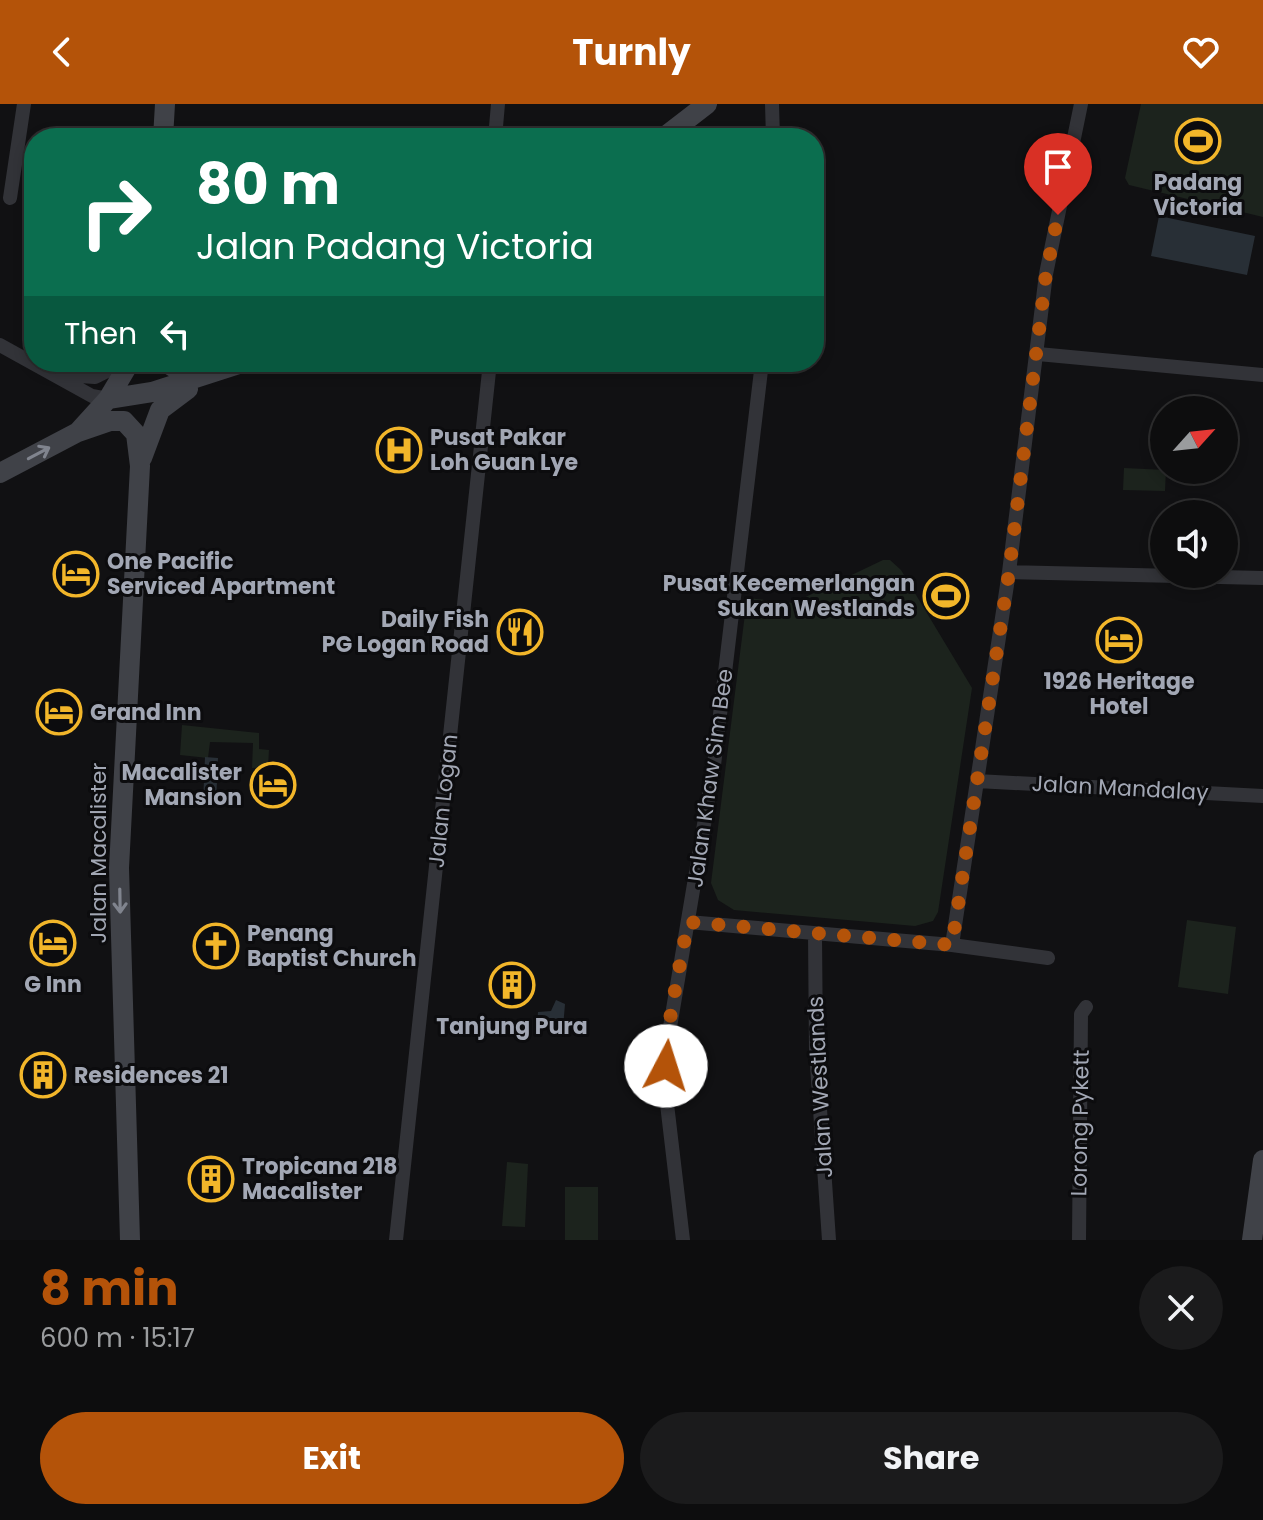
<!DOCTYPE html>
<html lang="en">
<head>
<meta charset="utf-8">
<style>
	:root { --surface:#0d0d0e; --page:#1b1b1c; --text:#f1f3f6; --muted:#9a9c9e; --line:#2d2d2e; --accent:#b45309 }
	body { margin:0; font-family:Poppins,sans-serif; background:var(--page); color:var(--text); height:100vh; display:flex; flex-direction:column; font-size:30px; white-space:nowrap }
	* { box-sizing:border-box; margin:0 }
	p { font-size:26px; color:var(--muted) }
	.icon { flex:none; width:44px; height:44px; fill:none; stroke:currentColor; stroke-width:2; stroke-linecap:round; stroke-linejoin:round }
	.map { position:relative; height:1136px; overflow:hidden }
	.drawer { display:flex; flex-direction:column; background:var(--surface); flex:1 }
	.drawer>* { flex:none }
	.banner { position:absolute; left:24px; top:24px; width:800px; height:244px; border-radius:32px; box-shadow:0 4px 12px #0003,0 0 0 2px var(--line); background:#0b6e4f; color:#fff; overflow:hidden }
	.needle { width:52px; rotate:63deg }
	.controls { position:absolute; left:1150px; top:292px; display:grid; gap:16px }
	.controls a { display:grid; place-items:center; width:88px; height:88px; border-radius:50%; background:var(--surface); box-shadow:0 4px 12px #0003,0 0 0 2px var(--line); font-size:40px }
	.pin { position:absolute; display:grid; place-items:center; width:68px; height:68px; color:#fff; margin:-82px -34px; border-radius:50% 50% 50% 0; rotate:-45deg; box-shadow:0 0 8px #0007 }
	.pin .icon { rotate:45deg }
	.me { position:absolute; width:88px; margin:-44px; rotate:5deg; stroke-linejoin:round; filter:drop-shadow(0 0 6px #0008) }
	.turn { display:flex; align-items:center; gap:28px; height:168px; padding:0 40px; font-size:36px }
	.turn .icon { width:104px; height:104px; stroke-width:2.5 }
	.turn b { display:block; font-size:56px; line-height:68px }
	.then { display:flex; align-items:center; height:76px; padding:0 40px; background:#0003; gap:16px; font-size:30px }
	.round { display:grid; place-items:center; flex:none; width:84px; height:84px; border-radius:42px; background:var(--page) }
	.overview { display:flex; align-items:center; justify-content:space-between; height:136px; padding:0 40px }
	h1 { font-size:48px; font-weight:700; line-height:60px; color:var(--accent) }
	.cta { display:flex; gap:16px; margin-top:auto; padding:16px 40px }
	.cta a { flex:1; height:92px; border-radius:48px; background:var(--accent); color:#fff; font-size:32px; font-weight:700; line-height:92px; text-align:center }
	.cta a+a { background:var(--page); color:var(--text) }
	header { display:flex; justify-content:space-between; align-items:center; height:104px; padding:0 40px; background:var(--accent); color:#fff; font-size:36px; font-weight:700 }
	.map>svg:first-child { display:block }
	.green { fill:#1c231d }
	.water { fill:#282f36 }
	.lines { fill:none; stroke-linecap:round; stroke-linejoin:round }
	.street { stroke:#323338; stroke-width:14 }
	.secondary { stroke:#404248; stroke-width:20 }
	.oneway { stroke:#80848e }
	.route { stroke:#b45309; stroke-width:14; stroke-dasharray:0 25.2 }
	.labels { text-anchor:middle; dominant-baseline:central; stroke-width:6; stroke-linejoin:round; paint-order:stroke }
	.poi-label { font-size:22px; font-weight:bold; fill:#a2a7b4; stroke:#0c0c0e; text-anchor:start }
	.street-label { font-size:22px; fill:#a2a7b4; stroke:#0c0c0e }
</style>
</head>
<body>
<header><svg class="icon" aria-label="back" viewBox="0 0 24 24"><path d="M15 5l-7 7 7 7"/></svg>Turnly<svg class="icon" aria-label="heart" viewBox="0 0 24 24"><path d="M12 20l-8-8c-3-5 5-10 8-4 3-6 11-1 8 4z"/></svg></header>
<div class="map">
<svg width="1263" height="1136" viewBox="0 0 1263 1136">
	<rect width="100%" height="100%" fill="#111113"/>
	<path class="green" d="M1141 0H1263V113L1129 81 1125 74Z
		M1124 364 1166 366 1165 387 1123 386Z
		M883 456H890L901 466 972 584 938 808 933 817 915 822 734 806 718 796 711 779 747 494 793 499Z
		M182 621 259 629V645L269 646 268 663 252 664 253 639 210 638 208 654 180 651Z
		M1187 816 1236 823 1228 890 1178 883Z
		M507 1058 528 1060 525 1123 502 1122Z
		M565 1083H598V1136H565Z"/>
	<path class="water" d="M1159 112 1255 132 1247 171 1151 152Z
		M205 653 218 654 216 699H203Z
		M556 896 565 900 563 924 537 922 538 908 551 907Z"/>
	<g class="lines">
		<path class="street" d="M772 0 773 34
			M495 34 498 0
			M10 94 24 0
			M0 241 92 292 108 295
			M1038 250 1263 271
			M65 271 95 273 125 258
			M1009 468 1263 474
			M977 677 1263 692
			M688 818 952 841 1048 854
			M815 830 816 947 829 1136
			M952 841 1009 468 1046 170 1081 0
			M396 1136 490 258
			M683 1136 665 983 667 941 714 661 762 258
			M1079 1136 1081 910 1086 903"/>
		<path class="secondary" d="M163 34 165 0
			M663 34 707 0
			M165 258 186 271 199 267
			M108 295 152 288 245 258
			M78 328 110 317H124L136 330 140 362 119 764 130 1136
			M142 354 160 306 188 285
			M0 369 78 328 108 295 130 258
			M1252 1136 1263 1056"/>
	</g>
	<defs><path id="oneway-shaft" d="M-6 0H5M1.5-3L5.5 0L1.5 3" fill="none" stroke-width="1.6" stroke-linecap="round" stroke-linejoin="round" transform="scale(2)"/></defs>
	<g class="oneway">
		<use href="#oneway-shaft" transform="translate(39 349) rotate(-28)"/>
		<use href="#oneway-shaft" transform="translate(120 797) rotate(89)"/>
	</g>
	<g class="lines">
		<path class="route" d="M666 962 671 907 688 818 952 841 1009 468 1046 170 1058 111"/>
	</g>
	<defs>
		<g id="stadium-ring" transform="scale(2.3)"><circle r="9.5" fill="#0c0c0e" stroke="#f2b62a" stroke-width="1.5"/><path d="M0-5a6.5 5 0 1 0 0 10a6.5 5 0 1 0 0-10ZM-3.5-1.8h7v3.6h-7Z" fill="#f2b62a"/></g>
		<g id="hospital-ring" transform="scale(2.3)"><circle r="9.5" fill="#0c0c0e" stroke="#f2b62a" stroke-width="1.5"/><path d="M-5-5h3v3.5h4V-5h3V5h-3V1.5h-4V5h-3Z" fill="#f2b62a"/></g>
		<g id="hotel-ring" transform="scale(2.3)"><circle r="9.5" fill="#0c0c0e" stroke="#f2b62a" stroke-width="1.5"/><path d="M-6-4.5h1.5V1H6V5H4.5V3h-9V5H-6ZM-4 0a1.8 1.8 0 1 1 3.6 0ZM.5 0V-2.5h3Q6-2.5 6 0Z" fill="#f2b62a"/></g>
		<g id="restaurant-ring" transform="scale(2.3)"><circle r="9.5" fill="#0c0c0e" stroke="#f2b62a" stroke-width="1.5"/><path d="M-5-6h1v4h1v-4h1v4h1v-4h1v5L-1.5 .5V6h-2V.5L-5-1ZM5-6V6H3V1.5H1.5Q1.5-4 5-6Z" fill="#f2b62a"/></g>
		<g id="church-ring" transform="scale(2.3)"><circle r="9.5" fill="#0c0c0e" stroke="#f2b62a" stroke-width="1.5"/><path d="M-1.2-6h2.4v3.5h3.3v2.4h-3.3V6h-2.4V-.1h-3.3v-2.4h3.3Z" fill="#f2b62a"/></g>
		<g id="building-ring" transform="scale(2.3)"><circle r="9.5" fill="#0c0c0e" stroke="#f2b62a" stroke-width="1.5"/><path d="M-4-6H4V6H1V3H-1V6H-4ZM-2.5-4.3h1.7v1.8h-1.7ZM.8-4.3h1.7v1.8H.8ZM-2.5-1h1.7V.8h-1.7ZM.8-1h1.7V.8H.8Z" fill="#f2b62a"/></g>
	</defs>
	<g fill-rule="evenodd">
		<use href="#stadium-ring" x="1198" y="37"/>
		<use href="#hospital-ring" x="399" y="346"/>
		<use href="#hotel-ring" x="76" y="470"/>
		<use href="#stadium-ring" x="946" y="492"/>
		<use href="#restaurant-ring" x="520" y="528"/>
		<use href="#hotel-ring" x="1119" y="536"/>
		<use href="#hotel-ring" x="59" y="608"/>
		<use href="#hotel-ring" x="273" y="681"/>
		<use href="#hotel-ring" x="53" y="839"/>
		<use href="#church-ring" x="216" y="842"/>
		<use href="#building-ring" x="512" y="881"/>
		<use href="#building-ring" x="43" y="971"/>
		<use href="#building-ring" x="211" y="1075"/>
	</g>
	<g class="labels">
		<g class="poi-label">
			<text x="1198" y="78" text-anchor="middle">Padang<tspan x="1198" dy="25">Victoria</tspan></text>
			<text x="430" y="333">Pusat Pakar<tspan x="430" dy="25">Loh Guan Lye</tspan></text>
			<text x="107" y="457">One Pacific<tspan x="107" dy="25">Serviced Apartment</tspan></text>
			<text x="915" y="479" text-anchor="end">Pusat Kecemerlangan<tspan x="915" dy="25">Sukan Westlands</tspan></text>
			<text x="489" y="515" text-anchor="end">Daily Fish<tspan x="489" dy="25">PG Logan Road</tspan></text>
			<text x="1119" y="577" text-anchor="middle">1926 Heritage<tspan x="1119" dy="25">Hotel</tspan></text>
			<text x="90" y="608">Grand Inn</text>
			<text x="242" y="668" text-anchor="end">Macalister<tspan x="242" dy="25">Mansion</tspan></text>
			<text x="247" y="829">Penang<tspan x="247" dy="25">Baptist Church</tspan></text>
			<text x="53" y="880" text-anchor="middle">G Inn</text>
			<text x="512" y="922" text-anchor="middle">Tanjung Pura</text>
			<text x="74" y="971">Residences 21</text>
			<text x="242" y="1062">Tropicana 218<tspan x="242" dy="25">Macalister</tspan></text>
		</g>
		<g class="street-label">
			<text transform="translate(710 674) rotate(-82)">Jalan Khaw Sim Bee</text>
			<text transform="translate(1120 684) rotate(3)">Jalan Mandalay</text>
			<text transform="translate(443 697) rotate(-84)">Jalan Logan</text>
			<text transform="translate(98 749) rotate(-90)">Jalan Macalister</text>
			<text transform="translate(820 983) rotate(-93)">Jalan Westlands</text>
			<text transform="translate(1080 1019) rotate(-89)">Lorong Pykett</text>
		</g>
	</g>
</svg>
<div class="controls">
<a><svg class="needle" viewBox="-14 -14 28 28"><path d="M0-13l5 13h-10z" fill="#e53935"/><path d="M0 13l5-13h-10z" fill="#9a9c9e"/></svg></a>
<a><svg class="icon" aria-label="sound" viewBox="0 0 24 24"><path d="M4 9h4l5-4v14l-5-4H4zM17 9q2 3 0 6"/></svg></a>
</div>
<div class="pin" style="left:1058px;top:111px;background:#d93025"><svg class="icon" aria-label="arrive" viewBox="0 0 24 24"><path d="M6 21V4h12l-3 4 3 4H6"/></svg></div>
<svg class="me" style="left:666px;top:962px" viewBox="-20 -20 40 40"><circle r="19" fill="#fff"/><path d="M0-13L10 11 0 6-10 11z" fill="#b45309"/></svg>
<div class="banner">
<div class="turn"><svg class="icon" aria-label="right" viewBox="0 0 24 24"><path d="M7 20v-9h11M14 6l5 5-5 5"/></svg><div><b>80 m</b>Jalan Padang Victoria</div></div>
<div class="then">Then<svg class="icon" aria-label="left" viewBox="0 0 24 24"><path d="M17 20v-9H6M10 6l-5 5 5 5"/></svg></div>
</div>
</div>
<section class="drawer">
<div class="overview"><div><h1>8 min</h1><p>600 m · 15:17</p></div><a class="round"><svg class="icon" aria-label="close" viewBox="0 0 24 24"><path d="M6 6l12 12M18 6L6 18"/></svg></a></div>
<div class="cta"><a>Exit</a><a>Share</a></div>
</section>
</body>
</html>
